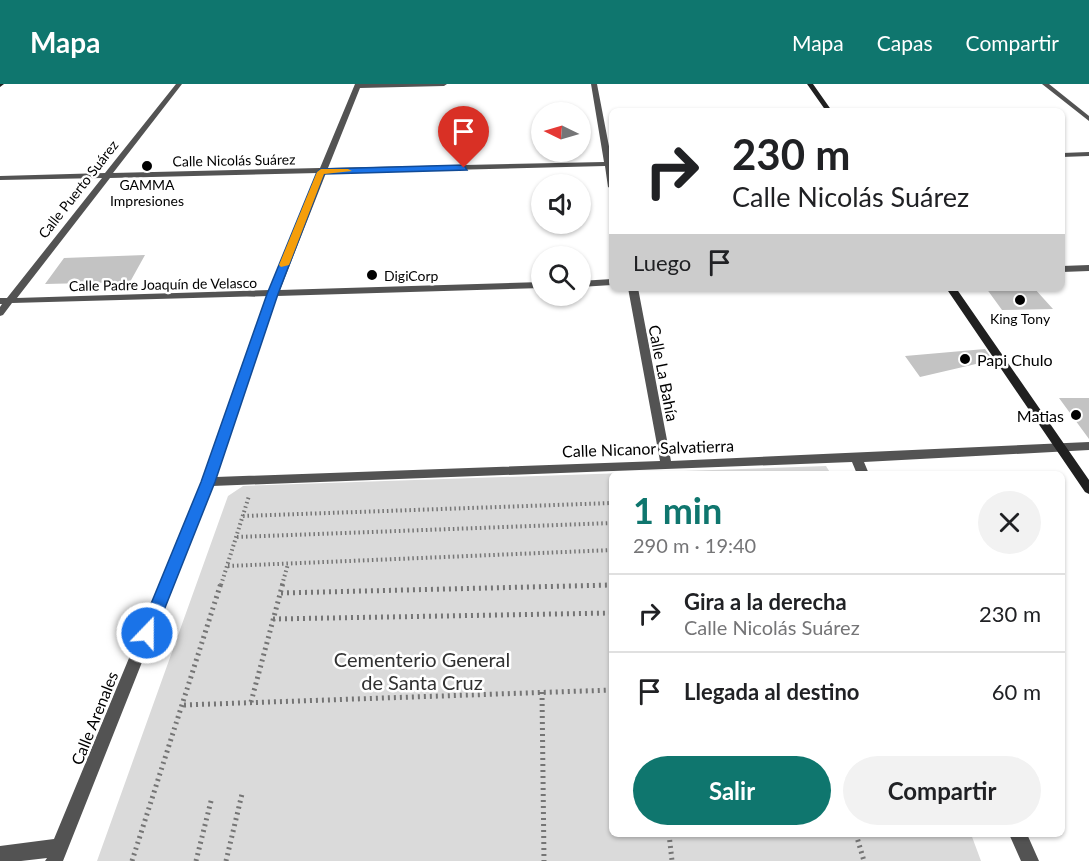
<!DOCTYPE html>
<html lang="es">
<head>
<meta charset="utf-8">
<style>
	:root { --surface:#fff; --page:#f2f2f2; --text:#202124; --muted:#757577; --line:#e0e0e0; --accent:#0f766e }
	body { margin:0; font-family:Lato,sans-serif; background:var(--page); color:var(--text); height:100vh; display:flex; flex-direction:column; font-size:22px; white-space:nowrap }
	* { box-sizing:border-box; margin:0 }
	p { font-size:20px; color:var(--muted) }
	.icon { flex:none; width:33px; height:33px; fill:none; stroke:currentColor; stroke-width:2; stroke-linecap:round; stroke-linejoin:round }
	.map { position:relative; flex:1; overflow:hidden }
	.panel { position:absolute; left:609px; top:387px; width:456px; height:366px; display:flex; flex-direction:column; background:var(--surface); border-radius:9px; box-shadow:0 2px 4px #0004 }
	.panel>* { flex:none }
	.guide { position:absolute; left:609px; top:24px; width:456px; height:183px; border-radius:9px; box-shadow:0 2px 4px #0004; background:#fff; color:var(--text); overflow:hidden }
	.needle { width:39px; rotate:275deg }
	.buttons { position:absolute; left:531px; top:18px; display:grid; gap:12px }
	.buttons a { display:grid; place-items:center; width:60px; height:60px; border-radius:50%; background:var(--surface); box-shadow:0 2px 4px #0004; font-size:30px }
	.pin { position:absolute; display:grid; place-items:center; width:51px; height:51px; color:#fff; margin:-62px -26px; border-radius:50% 50% 50% 0; rotate:-45deg; box-shadow:0 0 6px #0007 }
	.pin .icon { rotate:45deg }
	.me { position:absolute; width:66px; margin:-33px; rotate:22deg; stroke-linejoin:round; filter:drop-shadow(0 0 4px #0008) }
	.turn { display:flex; align-items:center; gap:21px; height:126px; padding:0 24px; font-size:27px }
	.turn .icon { width:78px; height:78px; stroke-width:2.5 }
	.turn b { display:block; font-size:42px; line-height:51px }
	.then { display:flex; align-items:center; height:57px; padding:0 24px; background:#0003; gap:12px; font-size:22px }
	.round { display:grid; place-items:center; flex:none; width:63px; height:63px; border-radius:32px; background:var(--page) }
	.head { display:flex; align-items:center; justify-content:space-between; height:102px; padding:0 24px }
	h1 { font-size:36px; font-weight:700; line-height:45px; color:var(--accent) }
	.button { display:flex; gap:12px; margin-top:auto; padding:12px 24px }
	.button a { flex:1; height:69px; border-radius:36px; background:var(--accent); color:#fff; font-size:24px; font-weight:700; line-height:69px; text-align:center }
	.button a+a { background:var(--page); color:var(--text) }
	ul { padding:0; list-style:none }
	li { display:flex; align-items:center; gap:18px; height:78px; padding:0 24px; border-top:2px solid var(--line) }
	li div { flex:1 }
	li b { display:block; font-size:22px }
	li em { font-style:normal }
	header { display:flex; align-items:center; gap:36px; box-sizing:border-box; height:84px; padding:0 30px; background:var(--accent); color:#fff }
	header strong { font-size:28px }
	nav { display:flex; gap:33px; margin-inline-start:auto; font-size:21px }
	.map>svg:first-child { display:block }
	.green { fill:#dadada }
	.building { fill:#c3c3c3 }
	.lines { fill:none; stroke-linecap:round; stroke-linejoin:round }
	.path-far1 { stroke:#757575; stroke-width:4; stroke-dasharray:1.5 3; stroke-linecap:butt }
	.path { stroke:#757575; stroke-width:5; stroke-dasharray:2 4; stroke-linecap:butt }
	.minor { fill:#535353; fill-rule:evenodd }
	.secondary { fill:#202020; fill-rule:evenodd }
	.route { fill:#1a73e8; stroke:#114b97; stroke-width:1.5 }
	.slow { fill:#f59e0b }
	.poi-dot { fill:#000; stroke:#fff; stroke-width:2 }
	.labels { text-anchor:middle; dominant-baseline:central; stroke-width:5; stroke-linejoin:round; paint-order:stroke }
	.far-street-label { font-size:14px; fill:#000; stroke:#fff }
	.far-poi-label { font-size:14px; fill:#000; stroke:#fff }
	.poi-label { font-size:16px; fill:#000; stroke:#fff; text-anchor:start }
	.street-label { font-size:16px; fill:#000; stroke:#fff }
	.near-park-label { font-size:20px; fill:#313131; stroke:#fff }
</style>
</head>
<body>
<header>
<strong>Mapa</strong>
<nav><a>Mapa</a><a>Capas</a><a>Compartir</a></nav>
</header>
<div class="map">
<svg width="1089" height="777" viewBox="0 0 1089 777">
	<rect width="100%" height="100%" fill="#fff"/>
	<path class="green" d="M826 382 831 390H612V750H971L981 777H97L228 412 243 402Z"/>
	<path class="building" d="M145 171 130 198 45 200 64 174Z
		M986 204H1034L1053 225 1002 226Z
		M985 265 993 276 920 293 905 272Z
		M1059 314H1089V355Z"/>
	<g class="lines">
		<path class="path-far1" d="M243 432 612 419
			M237 453 612 439
			M228 482 612 466
			M221 501 249 412
			M282 501 288 480"/>
		<path class="path" d="M281 509 612 501
			M273 535 612 529
			M542 608 544 777
			M251 618 283 499
			M184 621 612 606
			M669 750 672 777
			M856 750 864 777
			M132 777 221 499
			M196 777 212 713
			M226 777 242 710"/>
		<path class="minor" d="M176 0H182L113 89 320 84 355 0H447L444 2 360 4 328 84 604 78 591 0H597L612 78V105L608 103 605 82 326 89 280 206 542 198V204L277 212 216 393 660 377 628 204H638L671 377 1089 358V366L864 378 869 390H857L852 378 212 402 63 777H45L47 774 21 777H0V762L54 755 202 398 268 212 12 219 3 231 0 232V223L2 220H0V214H7L102 94 0 96V92L105 89ZM318 89 270 206 17 214 110 94Z
			M1042 0H1049L1089 32V37Z
			M1089 68V72L1062 73V69Z
			M1089 181V187L1062 188V182Z
			M612 195V201L580 203V197Z
			M1009 750H1027L1039 777H1021Z"/>
		<path class="secondary" d="M0 0H4L0 3Z
			M807 0H813L832 27H826Z
			M946 204H956L1089 396V410L1085 408Z"/>
	</g>
	<path class="route" d="M464 81 467 86 324 90 278 210 215 398 153 554 147 556 141 554 139 549 201 398 267 210 317 88 321 85Z"/>
	<path class="slow" d="M321 85H348L352 87 324 90 289 181 281 183 279 181 317 88Z"/>
	<g class="poi-dot">
		<circle cx="147" cy="82" r="6"/>
		<circle cx="372" cy="191" r="6"/>
		<circle cx="1020" cy="216" r="6"/>
		<circle cx="965" cy="275" r="6"/>
		<circle cx="1076" cy="331" r="6"/>
	</g>
	<g class="labels">
		<g class="far-street-label">
			<text transform="translate(234 76) rotate(-1)">Calle Nicolás Suárez</text>
			<text transform="translate(78 105) rotate(-52)">Calle Puerto Suárez</text>
			<text transform="translate(163 200) rotate(-1)">Calle Padre Joaquín de Velasco</text>
		</g>
		<g class="far-poi-label">
			<text x="147" y="100">GAMMA<tspan x="147" dy="16">Impresiones</tspan></text>
			<text x="384" y="191" text-anchor="start">DigiCorp</text>
			<text x="1020" y="234">King Tony</text>
		</g>
		<g class="poi-label">
			<text x="977" y="275">Papi Chulo</text>
			<text x="1064" y="331" text-anchor="end">Matias</text>
		</g>
		<g class="street-label">
			<text transform="translate(664 289) rotate(79)">Calle La Bahía</text>
			<text transform="translate(648 364) rotate(-2)">Calle Nicanor Salvatierra</text>
			<text transform="translate(94 634) rotate(-68)">Calle Arenales</text>
		</g>
		<g class="near-park-label">
			<text x="422" y="575">Cementerio General<tspan x="422" dy="23">de Santa Cruz</tspan></text>
		</g>
	</g>
</svg>
<div class="buttons">
<a><svg class="needle" viewBox="-14 -14 28 28"><path d="M0-13l5 13h-10z" fill="#e53935"/><path d="M0 13l5-13h-10z" fill="#757577"/></svg></a>
<a><svg class="icon" aria-label="sound" viewBox="0 0 24 24"><path d="M4 9h4l5-4v14l-5-4H4zM17 9q2 3 0 6"/></svg></a>
<a><svg class="icon" aria-label="search" viewBox="0 0 24 24"><circle cx="10" cy="10" r="6"/><path d="M15 15l6 6"/></svg></a>
</div>
<div class="pin" style="left:464px;top:84px;background:#d93025"><svg class="icon" aria-label="arrive" viewBox="0 0 24 24"><path d="M6 21V4h12l-3 4 3 4H6"/></svg></div>
<svg class="me" style="left:147px;top:549px" viewBox="-20 -20 40 40"><circle r="17" fill="#1a73e8" stroke="#fff" stroke-width="3"/><path d="M0-11L8 9 0 5-8 9z" fill="#fff"/></svg>
<div class="guide">
<div class="turn"><svg class="icon" aria-label="right" viewBox="0 0 24 24"><path d="M7 20v-9h11M14 6l5 5-5 5"/></svg><div><b>230 m</b>Calle Nicolás Suárez</div></div>
<div class="then">Luego<svg class="icon" aria-label="arrive" viewBox="0 0 24 24"><path d="M6 21V4h12l-3 4 3 4H6"/></svg></div>
</div>
<section class="panel">
<div class="head"><div><h1>1 min</h1><p>290 m · 19:40</p></div><a class="round"><svg class="icon" aria-label="close" viewBox="0 0 24 24"><path d="M6 6l12 12M18 6L6 18"/></svg></a></div>
<ul>
<li><svg class="icon" aria-label="right" viewBox="0 0 24 24"><path d="M7 20v-9h11M14 6l5 5-5 5"/></svg><div><b>Gira a la derecha</b><p>Calle Nicolás Suárez</p></div><em>230 m</em></li>
<li><svg class="icon" aria-label="arrive" viewBox="0 0 24 24"><path d="M6 21V4h12l-3 4 3 4H6"/></svg><div><b>Llegada al destino</b></div><em>60 m</em></li>
</ul>
<div class="button"><a>Salir</a><a>Compartir</a></div>
</section>
</div>
</body>
</html>
